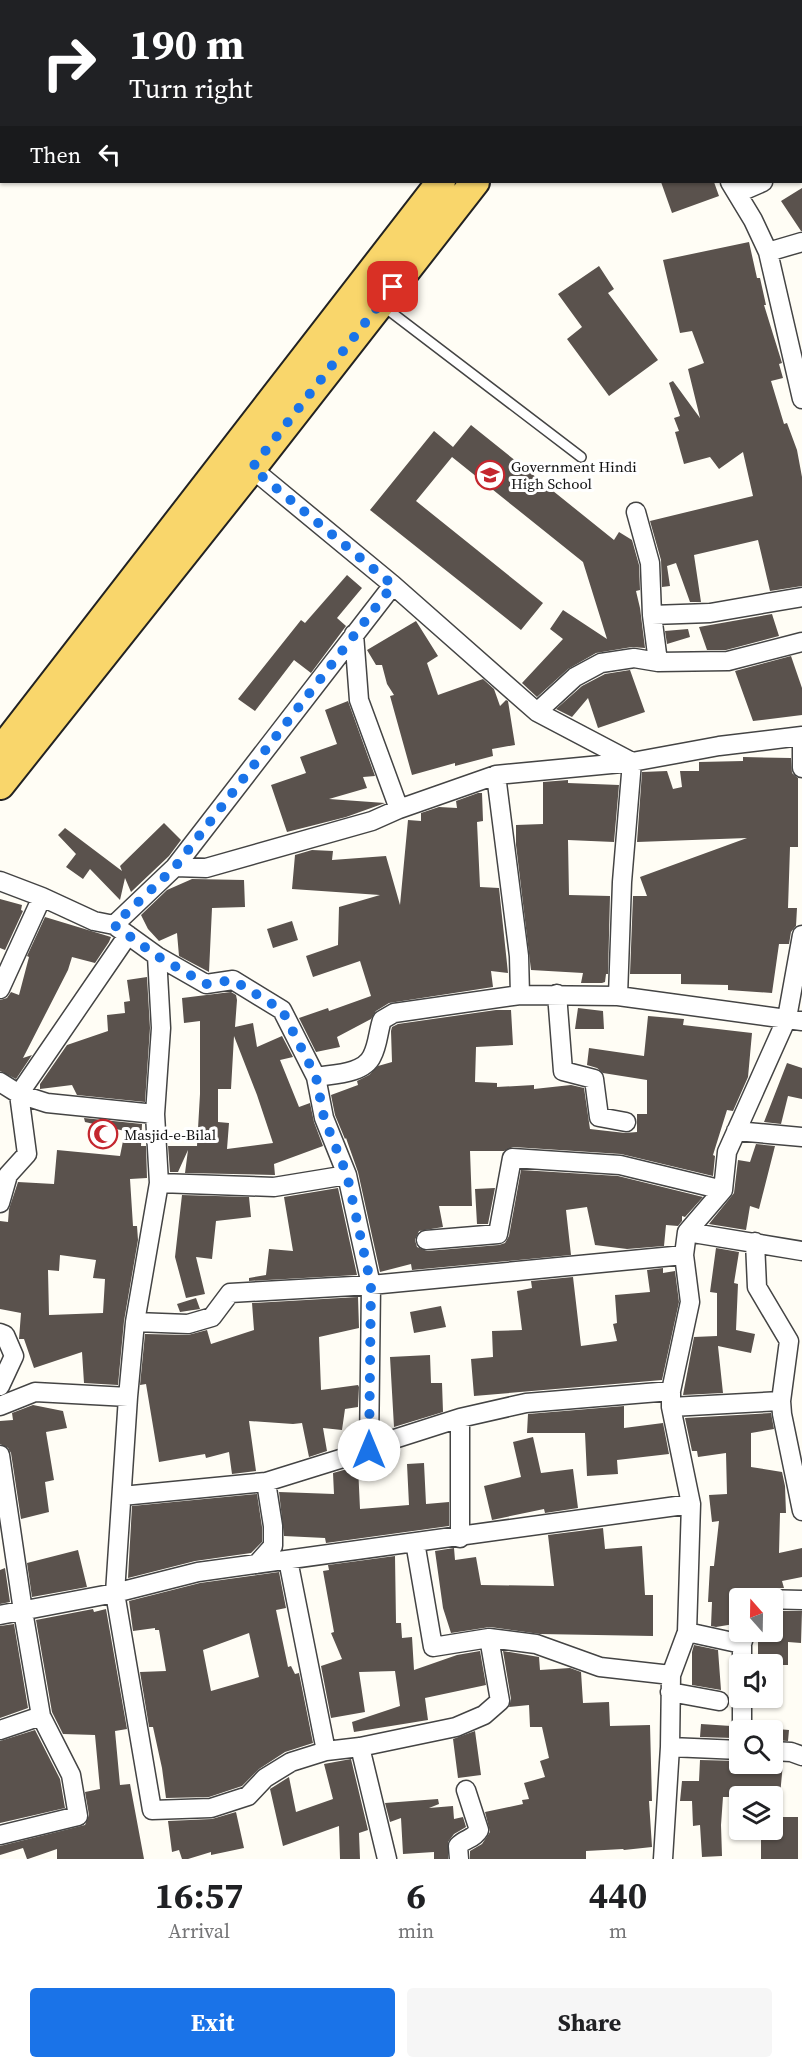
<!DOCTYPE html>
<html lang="en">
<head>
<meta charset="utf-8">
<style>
	:root { --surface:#fff; --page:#f6f6f6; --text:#202124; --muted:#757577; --accent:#1a73e8 }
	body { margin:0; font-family:"Source Serif 4",serif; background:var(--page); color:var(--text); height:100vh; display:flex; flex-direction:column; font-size:22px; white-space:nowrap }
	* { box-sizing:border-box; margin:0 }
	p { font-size:20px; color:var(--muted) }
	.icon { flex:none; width:33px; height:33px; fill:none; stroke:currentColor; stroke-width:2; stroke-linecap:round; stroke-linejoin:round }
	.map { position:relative; height:1859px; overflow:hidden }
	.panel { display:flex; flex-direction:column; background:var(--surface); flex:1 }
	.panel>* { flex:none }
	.guide { position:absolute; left:0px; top:0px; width:802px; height:183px; box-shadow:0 2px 4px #0004; background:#202124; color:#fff; overflow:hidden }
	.needle { width:39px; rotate:340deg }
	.fabs { position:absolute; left:729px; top:1588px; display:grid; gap:12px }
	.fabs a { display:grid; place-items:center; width:54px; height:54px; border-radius:6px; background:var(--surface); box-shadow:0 2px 4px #0004; font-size:30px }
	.pin { position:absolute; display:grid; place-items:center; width:51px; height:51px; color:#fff; margin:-26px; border-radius:12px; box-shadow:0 3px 9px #0006 }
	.me { position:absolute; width:66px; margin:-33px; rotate:0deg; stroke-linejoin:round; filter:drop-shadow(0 0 4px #0008) }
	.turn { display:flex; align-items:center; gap:21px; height:126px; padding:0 30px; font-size:27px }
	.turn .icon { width:78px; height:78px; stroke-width:2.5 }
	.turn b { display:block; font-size:42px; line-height:51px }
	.then { display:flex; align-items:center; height:57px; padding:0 30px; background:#0003; gap:12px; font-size:22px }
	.eta { display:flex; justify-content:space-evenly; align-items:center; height:102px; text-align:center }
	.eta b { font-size:36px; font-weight:700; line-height:42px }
	.action { display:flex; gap:12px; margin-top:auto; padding:12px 30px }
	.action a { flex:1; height:69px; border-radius:6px; background:var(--accent); color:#fff; font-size:24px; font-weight:700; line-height:69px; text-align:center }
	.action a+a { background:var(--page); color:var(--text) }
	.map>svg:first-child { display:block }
	.building { fill:#5a524d; fill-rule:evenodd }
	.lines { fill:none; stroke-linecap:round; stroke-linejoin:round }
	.lane-casing { stroke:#444; stroke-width:12 }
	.street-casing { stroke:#444; stroke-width:21 }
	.primary-casing { stroke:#222; stroke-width:32 }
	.lane { stroke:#fff; stroke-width:9 }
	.street { stroke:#fff; stroke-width:18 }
	.primary { stroke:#f9d66b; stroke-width:28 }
	.route { stroke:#1a73e8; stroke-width:10; stroke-dasharray:0 18 }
	.labels { text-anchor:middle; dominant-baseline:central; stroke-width:6; stroke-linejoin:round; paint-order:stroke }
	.poi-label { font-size:15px; fill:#111; stroke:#fff; text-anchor:start }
</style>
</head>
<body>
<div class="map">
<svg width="802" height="1859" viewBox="0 0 802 1859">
	<rect width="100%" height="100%" fill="#fffdf5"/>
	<path class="building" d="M661 182H714L719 196 672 213Z
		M802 188V231H801L781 201Z
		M749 242 757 278H760L766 305H764L782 363 779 364 783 378 771 381 784 424 787 423 797 450 802 477V586L770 591 758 540 694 555 701 602H690L676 563 667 566 670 586 662 587 661 560 650 521 753 496 743 452 719 469 710 457 684 464 675 432 679 431 674 418 680 416 669 383 673 381 700 418 688 369 704 363 692 331 680 333 663 260Z
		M599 266 614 289 608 293 658 360 609 396 567 339 582 327 558 294Z
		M471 425 614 540 619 532 632 540 639 565 640 590 636 591 640 608 645 648 632 647 596 653 568 669 537 697 522 683 563 639 550 629 563 610 607 639 583 562 452 457 416 501 543 603 521 630 370 510 434 431 453 447Z
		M347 575 362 588 337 618 346 626 311 673 294 660 255 711 238 699 301 620 305 623Z
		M772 614 779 636 726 650H707L699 627Z
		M416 621 438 656 427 663 438 695 483 679 494 689 500 706 506 700 508 701 515 745 492 749 493 756 455 766V763L412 775 390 696 394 695 387 684 382 665H376L367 650Z
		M688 629 690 637 667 644 665 631Z
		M791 656 802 688V715L753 721 735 671Z
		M630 670 645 712 598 728 588 698 572 717 556 709 582 686 605 674Z
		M348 701 375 776 363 777 367 788 329 799 385 803 346 817 287 832 271 785 306 773 300 757 337 744 325 710Z
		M743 757 791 758 792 773 798 778V847H790L788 908H797L796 926 791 932 789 944H779L772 993 728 990V985L681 984V974H630L633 896H647L640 877 747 838 637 842 642 772 667 771 673 789 682 787 680 771H699V762L743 761Z
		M568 780V783L619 785 614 842 568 840 569 895 610 896 608 974H606L605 982 602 983H581L583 973 531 970 516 845V825L543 824V782Z
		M478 793H482L483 821 477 822 480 887 499 888 508 973 491 971 493 987 389 1003 376 1011 371 1019 337 1037 340 1047 316 1052 299 1018 328 1008 329 1011 371 996 360 961 313 977 306 956 338 945 339 907 380 895 292 889 295 855 312 850 333 851 332 860 386 856 400 905 408 820 421 821V813L439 807 457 808 456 801Z
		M164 823 181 840 169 856 131 892 125 878 120 900 90 869 83 879 66 867 76 854 58 835 65 828 122 871 120 866Z
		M192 879 244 880 245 907 212 908 209 972 179 956 177 933 159 941 148 929 141 915 167 890Z
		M0 899 22 905 21 910 23 911 5 950 0 948Z
		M45 917 111 937 109 942 95 963 72 957 68 970 23 1058 32 1055 16 1079 0 1071V1000L7 998 11 992 19 995 29 957 27 956Z
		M292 921 298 940 273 948 267 929Z
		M147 977 150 1028 145 1102 77 1095 72 1085 40 1089V1084L67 1045 108 1031 107 1015 125 1013 124 1002 130 1001 127 980Z
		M231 992 236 995 237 1000 235 1027 253 1023 257 1047 282 1036 293 1057 280 1060 299 1107 310 1103 314 1122 323 1146 274 1164 275 1175 185 1173 188 1150 178 1172H170L168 1146H197L200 1094V1021L184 1023 182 998ZM234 1036 257 1095 273 1143 227 1149 229 1123 218 1122V1089H231Z
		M578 1008 603 1011 604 1029H575Z
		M496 1010H511L513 1045 476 1047 475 1082 497 1083V1087L534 1085V1089L571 1085 584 1088 590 1129 625 1133 637 1132V1114H647V1080L603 1073 597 1068 587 1065 589 1048 644 1056 648 1016 684 1019 683 1025 752 1033 748 1077 733 1111 727 1110 713 1155 715 1156 713 1176 621 1154 513 1147 504 1151H470L472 1206H439L443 1227 419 1231 415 1240 417 1247 427 1251 499 1245 505 1243 509 1236 521 1170 618 1176 703 1197 685 1217 682 1216V1221L678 1226 666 1225 664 1246 627 1249 595 1245 587 1207 566 1210 571 1255 412 1270 411 1264 380 1272 358 1172 346 1138 345 1139 335 1115 331 1095 358 1085 357 1081 369 1075 378 1066 392 1062 391 1031 392 1027 398 1024Z
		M787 1063 802 1068V1099L788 1096 781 1124 764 1122Z
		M84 1118 142 1124 141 1146H146L147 1178 130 1179 133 1226H137L138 1240 124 1321 118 1385 84 1383 82 1352 34 1368 24 1339H19L21 1313 0 1309V1221L8 1222 9 1209 18 1182 54 1184 57 1150 120 1156 125 1131 85 1122ZM60 1255 96 1260 93 1278 105 1279 103 1313 49 1315 48 1270 59 1271Z
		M756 1144 775 1146 759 1209 750 1206 746 1230 709 1224 734 1193 738 1160 750 1162Z
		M338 1188 357 1275 249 1281V1278L266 1275 269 1249 293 1251 284 1197Z
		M495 1188 488 1224H477L475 1189Z
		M182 1195 249 1197 251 1217 216 1221 212 1259 196 1257 205 1294 186 1298 175 1257Z
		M716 1248 739 1252 734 1283 738 1284 736 1330 755 1334 751 1353 718 1346 723 1393 683 1395 694 1337 717 1336V1293L710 1292Z
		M663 1268V1273L675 1271 679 1302 662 1380 474 1396 471 1359 493 1357 492 1331 522 1330 517 1291 532 1288 531 1281 573 1277 581 1346 617 1341 613 1324 617 1323 615 1295 650 1292 647 1270Z
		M358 1297 359 1328 319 1337 321 1390 358 1385 359 1387 358 1407 345 1409 342 1430 323 1428 327 1451 309 1457 302 1423 293 1424 249 1421 256 1471 232 1474 229 1452 206 1458 205 1454 159 1462 146 1384 140 1385 145 1334 188 1335 207 1330 211 1344 254 1330 252 1303Z
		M196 1298 200 1309 180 1312 177 1304Z
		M441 1306 446 1327 414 1333 410 1312Z
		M430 1355 431 1383H442L443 1412 394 1427 390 1357Z
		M33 1405 63 1411 67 1428 46 1432 54 1480 45 1482 49 1512 21 1519 11 1453 8 1448 0 1444V1421L13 1420 12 1413Z
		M624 1406V1428L663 1423 669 1454 617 1460 618 1474 587 1476 585 1433H527L528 1414Z
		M771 1413 774 1429 751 1433V1467L782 1472 785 1486 786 1513H780L779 1553 802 1548V1577L782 1581 784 1588H762L753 1593 751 1599H740V1623L716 1627 711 1626 712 1602H708L710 1566H714L719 1521 712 1522 709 1495 727 1494 726 1453 698 1457 697 1451H692L685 1418Z
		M533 1437 541 1473 573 1469 578 1508 545 1513 544 1509 492 1520 484 1486 521 1477 513 1442Z
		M424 1463 426 1504 449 1502V1526L326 1543 325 1538 284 1536 279 1492 334 1494 333 1473 358 1466 360 1509 409 1505 407 1464Z
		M257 1494 262 1527V1542L251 1553 195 1561 128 1578 132 1506Z
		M603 1528 605 1549 642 1546 645 1595H653V1636L540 1634 490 1627 451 1633 443 1608 435 1551 454 1548 455 1560 476 1557 481 1585 554 1586 548 1535Z
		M78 1550 87 1587 32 1597 27 1563Z
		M395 1556 396 1623H401L402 1638 412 1637 414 1670 457 1655 480 1651 486 1685 425 1698 428 1720 354 1732 352 1722 400 1706 395 1671 359 1672 365 1712 331 1718 321 1666 342 1659 331 1633 334 1632 323 1571 329 1570 328 1565Z
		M5 1568 10 1602 0 1604V1570Z
		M279 1572 286 1608 276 1610 288 1667 291 1666 295 1674 299 1673 313 1743 285 1752 259 1769 242 1786 209 1797 166 1798 162 1768 153 1727H149L140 1672 166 1671 159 1630H155V1628L133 1631 129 1601 200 1583ZM249 1633 259 1677 211 1691 203 1650Z
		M93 1609 94 1612 106 1609 127 1729 115 1731 120 1785 130 1784 144 1859H57V1849L28 1859H27L23 1848 0 1855V1846L85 1825 89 1815 85 1792 100 1789 95 1735 63 1734 52 1712 36 1620Z
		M772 1611H802L801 1643 788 1642V1665H758V1632H772Z
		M14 1624 28 1708 0 1718V1626Z
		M694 1645 718 1650 721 1690 692 1685V1652Z
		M503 1651 539 1657 540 1670 570 1668 581 1672 583 1703 609 1702 610 1726 650 1725 652 1801H649L652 1847 624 1850 623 1849 586 1851V1859H470V1851L482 1844 490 1832 485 1812 523 1804 522 1800 529 1799 524 1783 545 1777 540 1761 549 1758 542 1727H530L529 1705 509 1707 511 1699Z
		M701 1724 731 1726 734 1738 700 1737Z
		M753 1727 789 1730 788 1741 772 1740V1731H753Z
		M35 1730 60 1779 65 1808 0 1823V1741Z
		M475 1731 481 1775 458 1778 453 1739Z
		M351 1759 368 1830 359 1833 360 1859H340L339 1826 283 1846 270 1789 289 1777 296 1812 333 1799 324 1764Z
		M700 1760 740 1761V1764L783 1763 778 1817H798V1859H761V1830H772V1797H723L721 1825 722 1856 702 1857 700 1825 693 1826 692 1801H680L682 1781H699Z
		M438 1799 439 1804 429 1808 453 1806 454 1819 463 1817 466 1827 454 1834 448 1842V1859H434V1852L403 1854 401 1818 390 1822 385 1803Z
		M236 1812 244 1848 211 1855V1852L188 1859H182L179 1850 172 1852 168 1821 212 1819Z"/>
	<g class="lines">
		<g class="lane-casing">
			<path id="lane" d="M383 306 581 457"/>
		</g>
		<g class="street-casing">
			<path id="street" d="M794 0 795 2
				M801 164H802
				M730 182 753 220 768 252 802 399
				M738 193 763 182
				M768 252 802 242
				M244 462 393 585 537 712 632 762 622 882 618 996 802 1021
				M636 512 650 563 652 615 658 662
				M652 615 710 613 802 597
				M354 634 359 700 399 809
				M537 712 575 677 601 663 634 658 658 662 728 661 802 642
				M802 736V768
				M496 775 519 956 520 995
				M175 867 206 868 372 821 399 809 496 775 632 762 719 746 802 736
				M0 881 42 897 94 921 114 925 157 956 206 984 233 980 282 1010 316 1077 324 1118 347 1175 371 1285 369 1450
				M114 925 175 867 393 585
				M0 989 42 897
				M557 994 563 1071 594 1079 599 1117 626 1122
				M316 1077C333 1074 364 1074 372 1056 378 1045 378 1032 382 1020L394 1013 520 995 618 996
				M0 1082 19 1094 47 1103 155 1114
				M736 1131 802 1137
				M159 1183 274 1187 347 1175
				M0 1203 8 1175 27 1154 19 1094 128 935
				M687 1232 802 1251
				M426 1240 498 1234 512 1158 620 1165 723 1190
				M755 1242 757 1287 789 1341 781 1401 782 1414 802 1511
				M135 1322 159 1183 155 1114 161 1028 157 956
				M0 1333 5 1335 14 1356 0 1386
				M128 1397 115 1593 152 1810 211 1808 248 1796 265 1778 291 1762 326 1751
				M0 1406 35 1392 128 1397 135 1322 188 1324 212 1317 230 1293 371 1285 684 1255
				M671 1407 781 1401
				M0 1455 23 1611 41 1716
				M122 1496 266 1482 369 1450 388 1441 460 1418 526 1403 671 1391
				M460 1538V1418
				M415 1542 433 1647 489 1638 536 1644 600 1667 671 1675
				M288 1560 326 1751 360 1747 456 1727 484 1715 500 1701 489 1638
				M257 1564 273 1546V1526L266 1482
				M762 1599 802 1600
				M0 1615 115 1593 198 1572 691 1504 671 1407V1391L690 1302 684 1255 687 1232 723 1190 727 1152 787 1018 802 935
				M687 1632 742 1644
				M742 1665V1644L745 1634
				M670 1692 719 1701
				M742 1698V1731
				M0 1730 41 1716 71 1775 78 1816 0 1835
				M360 1747 387 1859
				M670 1747 740 1750
				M772 1751 791 1752 802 1756
				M459 1859 458 1846C465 1838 473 1840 479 1830L466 1790
				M663 1859 670 1747 671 1675 687 1632 691 1504"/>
		</g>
		<g class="primary-casing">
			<path id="primary" d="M580 2 581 0
				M614 2 615 0
				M0 752 441 182
				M0 785 244 478 475 182"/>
		</g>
		<use href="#lane" class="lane"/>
		<use href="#street" class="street"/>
		<use href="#primary" class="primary"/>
	</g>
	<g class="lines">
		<path class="route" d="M369 1450 371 1285 347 1175 324 1118 316 1077 282 1010 233 980 206 984 157 956 114 925 175 867 393 585 252 468 393 287"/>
	</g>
	<defs>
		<g id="school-ring" transform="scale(1.5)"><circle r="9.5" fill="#fff" stroke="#c4262e" stroke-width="1.5"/><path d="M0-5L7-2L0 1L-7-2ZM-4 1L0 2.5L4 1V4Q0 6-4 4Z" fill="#c4262e"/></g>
		<g id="mosque-ring" transform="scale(1.5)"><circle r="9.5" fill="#fff" stroke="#c4262e" stroke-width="1.5"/><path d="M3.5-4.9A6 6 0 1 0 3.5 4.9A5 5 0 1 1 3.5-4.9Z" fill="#c4262e"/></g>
	</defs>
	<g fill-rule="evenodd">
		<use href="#school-ring" x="490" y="475"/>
		<use href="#mosque-ring" x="103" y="1134"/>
	</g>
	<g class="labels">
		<g class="poi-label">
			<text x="511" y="466">Government Hindi<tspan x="511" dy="17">High School</tspan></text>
			<text x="124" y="1134">Masjid-e-Bilal</text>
		</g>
	</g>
</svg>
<div class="fabs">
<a><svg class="needle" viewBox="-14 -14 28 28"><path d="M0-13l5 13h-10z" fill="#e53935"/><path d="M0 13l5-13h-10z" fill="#757577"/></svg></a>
<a><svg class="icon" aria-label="sound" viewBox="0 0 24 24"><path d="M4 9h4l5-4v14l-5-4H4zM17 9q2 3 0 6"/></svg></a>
<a><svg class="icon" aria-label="search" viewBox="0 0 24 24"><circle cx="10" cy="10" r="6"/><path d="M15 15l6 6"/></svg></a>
<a><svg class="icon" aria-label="layers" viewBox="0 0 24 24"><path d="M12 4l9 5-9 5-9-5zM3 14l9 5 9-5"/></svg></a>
</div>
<div class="pin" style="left:393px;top:287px;background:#d93025"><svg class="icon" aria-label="arrive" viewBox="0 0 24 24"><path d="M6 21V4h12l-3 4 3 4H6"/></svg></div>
<svg class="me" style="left:369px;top:1450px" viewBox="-20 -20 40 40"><circle r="19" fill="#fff"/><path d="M0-13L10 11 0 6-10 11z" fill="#1a73e8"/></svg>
<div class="guide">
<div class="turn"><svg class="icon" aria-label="right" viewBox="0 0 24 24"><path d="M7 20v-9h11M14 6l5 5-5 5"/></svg><div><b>190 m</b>Turn right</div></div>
<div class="then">Then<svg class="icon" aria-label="left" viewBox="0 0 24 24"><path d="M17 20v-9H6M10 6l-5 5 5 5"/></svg></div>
</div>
</div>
<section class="panel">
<div class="eta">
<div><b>16:57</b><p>Arrival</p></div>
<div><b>6</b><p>min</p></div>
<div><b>440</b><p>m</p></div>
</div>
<div class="action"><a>Exit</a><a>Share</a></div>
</section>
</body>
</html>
